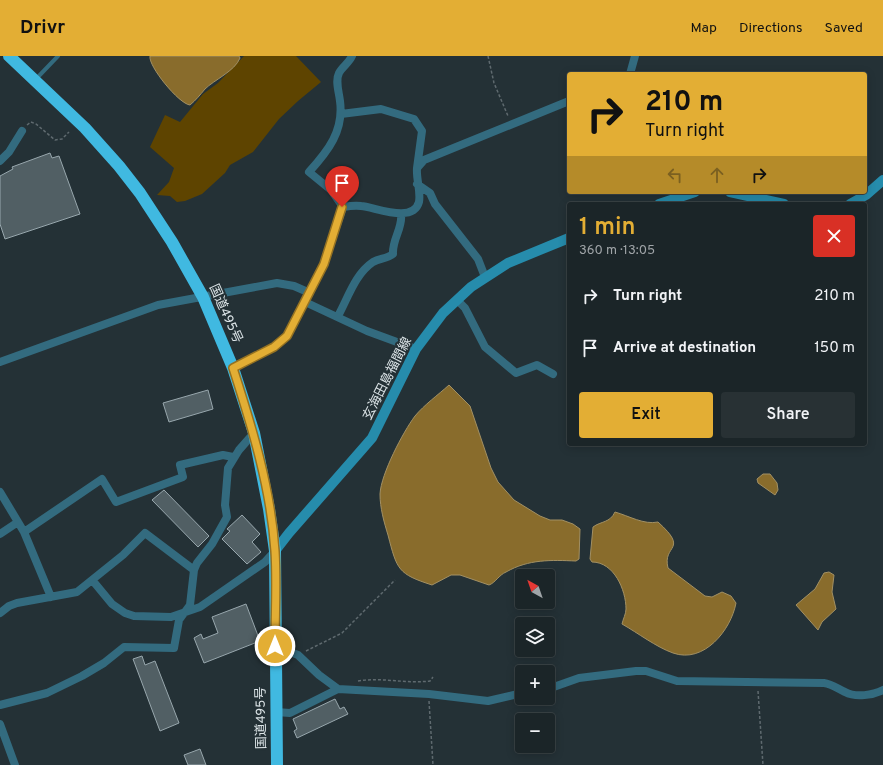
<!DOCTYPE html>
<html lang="en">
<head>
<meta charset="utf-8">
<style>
	:root { --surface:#1b2528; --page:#283134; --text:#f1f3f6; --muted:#a0a5a8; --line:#394245; --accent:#e3ae34 }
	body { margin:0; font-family:Overpass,"Noto Sans JP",sans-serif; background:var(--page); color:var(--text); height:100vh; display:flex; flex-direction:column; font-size:15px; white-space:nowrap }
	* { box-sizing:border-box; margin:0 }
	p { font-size:13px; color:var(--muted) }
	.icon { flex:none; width:22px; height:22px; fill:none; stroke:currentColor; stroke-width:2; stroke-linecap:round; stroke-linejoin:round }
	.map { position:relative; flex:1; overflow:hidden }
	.side { position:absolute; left:567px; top:146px; width:300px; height:244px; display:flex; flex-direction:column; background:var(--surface); border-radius:4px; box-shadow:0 2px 10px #0003,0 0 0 1px var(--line) }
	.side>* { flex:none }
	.hud { position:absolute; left:567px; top:16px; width:300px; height:122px; border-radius:4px; box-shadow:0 2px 10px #0003,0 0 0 1px var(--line); background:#e3ae34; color:#111; overflow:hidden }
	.needle { width:26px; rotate:320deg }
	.tools { position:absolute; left:515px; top:513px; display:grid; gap:8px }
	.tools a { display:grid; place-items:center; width:40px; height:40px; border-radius:4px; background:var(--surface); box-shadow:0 2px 10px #0003,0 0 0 1px var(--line); font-size:20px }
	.pin { position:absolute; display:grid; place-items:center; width:34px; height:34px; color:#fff; margin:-41px -17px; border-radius:50% 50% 50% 0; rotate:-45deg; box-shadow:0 0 4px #0007 }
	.pin .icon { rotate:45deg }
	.me { position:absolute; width:44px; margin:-22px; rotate:0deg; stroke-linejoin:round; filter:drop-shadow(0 0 3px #0008) }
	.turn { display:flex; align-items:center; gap:14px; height:84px; padding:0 12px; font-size:18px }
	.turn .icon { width:52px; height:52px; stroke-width:2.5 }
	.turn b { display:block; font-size:28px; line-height:34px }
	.lanes { display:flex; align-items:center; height:38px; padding:0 12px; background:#0003; justify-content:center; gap:20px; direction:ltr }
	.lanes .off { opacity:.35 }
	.round { display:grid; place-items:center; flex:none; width:42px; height:42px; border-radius:4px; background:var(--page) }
	.overview { display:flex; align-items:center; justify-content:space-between; height:68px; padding:0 12px }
	h1 { font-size:24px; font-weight:600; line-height:30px; color:var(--accent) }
	.button { display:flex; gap:8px; margin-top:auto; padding:8px 12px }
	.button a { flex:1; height:46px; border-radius:4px; background:var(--accent); color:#111; font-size:16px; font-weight:600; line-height:46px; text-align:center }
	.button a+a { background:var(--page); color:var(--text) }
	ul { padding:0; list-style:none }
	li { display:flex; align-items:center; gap:12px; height:52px; padding:0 12px }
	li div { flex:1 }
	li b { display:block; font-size:15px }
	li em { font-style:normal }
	header { display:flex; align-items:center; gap:24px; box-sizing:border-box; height:56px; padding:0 20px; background:var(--accent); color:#111 }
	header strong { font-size:19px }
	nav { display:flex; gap:22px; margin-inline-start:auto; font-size:14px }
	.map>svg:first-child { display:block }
	.green { fill:#5e4400 }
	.water { fill:#896c2c; stroke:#a29064 }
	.building { fill:#515f64; stroke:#98a7ad }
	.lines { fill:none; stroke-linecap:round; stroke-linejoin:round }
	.path { stroke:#5f6a6f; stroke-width:1.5; stroke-dasharray:3 2; stroke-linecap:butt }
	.lane { stroke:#336b7f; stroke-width:4 }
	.street { stroke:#336b7f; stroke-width:8 }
	.secondary { stroke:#268cac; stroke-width:10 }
	.highway { stroke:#40b9e1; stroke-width:12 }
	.route-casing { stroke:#947122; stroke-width:10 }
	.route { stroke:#e3ae34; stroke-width:7 }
	.labels { text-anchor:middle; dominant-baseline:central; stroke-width:4; stroke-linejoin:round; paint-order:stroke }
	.street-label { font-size:13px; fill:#dce4e7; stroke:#243136 }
</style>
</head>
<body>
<header>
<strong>Drivr</strong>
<nav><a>Map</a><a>Directions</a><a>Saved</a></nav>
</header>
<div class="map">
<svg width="883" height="709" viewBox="0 0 883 709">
	<rect width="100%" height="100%" fill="#243136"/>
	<path class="green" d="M244 0H296L321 26 298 45 279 63 253 96 230 109 225 117 202 138 185 145 177 146 170 140 157 139 169 126 174 112 150 91 165 59 180 66 203 38 218 27Z"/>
	<path class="water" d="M150 0H239L240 2C235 15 214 24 205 33 200 39 196 44 190 49 179 48 148 10 150 0Z
		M449 329 470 350 491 412 498 426 514 444 540 460 550 464H562L573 468 580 473 579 503 576 505C551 504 529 503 506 516 499 519 495 527 489 529L460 519H451L432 529C398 518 397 514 388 479 384 466 380 452 380 438 381 418 403 376 415 360 424 349 438 339 449 329Z
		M763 418H770L777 427 778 434 775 439 758 427 757 423Z
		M615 456C629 460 644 469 658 466 690 495 662 488 668 512L705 540 712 541 722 536 731 540 736 547C731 574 704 608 673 597 656 591 638 577 622 568 623 563 626 558 626 553 626 534 614 506 592 506L590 503 593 471C601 465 610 467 615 456Z
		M829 516 834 519 832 536 836 553 822 566 818 574 796 549 815 533 824 517Z"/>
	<path class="building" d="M50 97 52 102 59 100 80 158 5 183 0 168V120L13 113 12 111Z
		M208 334 213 353 169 366 163 347Z
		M164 434 209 480 198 491 152 444Z
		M242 459 260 478 252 486 261 496 247 508 222 483 230 475 227 473Z
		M246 548 260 585 204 607 194 582 201 578 203 583 218 577 212 561Z
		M142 600 145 609 155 605 179 667 160 675 133 603Z
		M335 643 340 653 344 651 348 658 297 682 294 675 297 673 293 663Z
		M200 693 206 709H188L184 699Z"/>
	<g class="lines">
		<path class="path" d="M488 0 494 27 508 60
			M27 69 31 66 36 68 55 84 62 83 69 76
			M306 595 342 577 395 524
			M358 625C382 621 406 628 430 625L433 621
			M758 635 763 709
			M429 645 433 709"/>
		<path class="lane" d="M36 23 58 0"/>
		<path class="street" d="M630 18 635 0
			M341 58 381 53 414 63 422 75 417 112
			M0 105 9 96 22 75
			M417 128 430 137 435 148 478 203 485 221
			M343 151C349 150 355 149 361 150 375 151 413 168 419 146 421 135 416 123 417 112L424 104 569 45
			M457 244 465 252 485 291 516 317 537 309 553 318
			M305 246 367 275 416 293
			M338 260C348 242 355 218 373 206 380 202 387 203 393 198 392 183 403 172 401 158
			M0 306 158 249 277 227 294 230 310 237
			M233 312 274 291 287 280 324 208 343 151 331 134 309 116C328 95 344 75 340 45 339 36 335 25 339 17 342 11 349 7 352 0
			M0 436 24 476 51 541
			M24 476 102 423 116 446 183 421 180 409 223 399 233 401
			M0 478 18 466
			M93 525 112 548 125 557 134 560 171 561 200 551 265 506 275 495
			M0 557 9 550 17 547 77 536 123 499 145 477 194 514
			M275 590 298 599 319 619 338 633 429 638 488 645 522 637
			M548 633 579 622 636 615H646L677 625 824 627C832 628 838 633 845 636 856 642 873 639 883 634
			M0 649 47 637 82 620 104 607 124 591 174 592 179 564 190 549 194 514 197 507 212 488 227 461 225 449 228 412 239 394 254 377
			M276 656 290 657 338 633
			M0 668 15 709"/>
		<path class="secondary" d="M730 136 784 148
			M659 148 695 136
			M850 148 866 139 883 124
			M275 495 289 477 372 382 416 293 443 257 471 231 508 207 569 182"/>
		<path class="highway" d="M9 0 85 72 119 110 140 137 172 186 203 241 233 312 254 377 269 453 275 495 277 709"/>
	</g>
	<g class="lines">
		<g class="route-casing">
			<path id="route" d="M275 590C275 558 277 527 275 495 271 433 252 371 233 312L274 291 287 280 324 208 342 151"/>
		</g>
		<use href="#route" class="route"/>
	</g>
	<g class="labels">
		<g class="street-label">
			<text transform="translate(225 258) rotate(66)">国道495号</text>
			<text transform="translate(388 323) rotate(-63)">玄海田島福間線</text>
			<text transform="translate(262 662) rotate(-91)">国道495号</text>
		</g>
	</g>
</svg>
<div class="tools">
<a><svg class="needle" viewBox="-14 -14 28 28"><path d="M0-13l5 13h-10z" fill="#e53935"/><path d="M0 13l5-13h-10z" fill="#a0a5a8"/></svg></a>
<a><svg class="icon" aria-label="layers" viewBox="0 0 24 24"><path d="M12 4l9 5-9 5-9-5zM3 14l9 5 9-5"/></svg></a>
<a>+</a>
<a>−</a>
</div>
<div class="pin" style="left:342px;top:151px;background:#d93025"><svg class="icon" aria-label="arrive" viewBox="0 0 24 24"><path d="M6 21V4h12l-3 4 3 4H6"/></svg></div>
<svg class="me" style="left:275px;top:590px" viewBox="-20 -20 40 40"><circle r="17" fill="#e3ae34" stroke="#fff" stroke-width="3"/><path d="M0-11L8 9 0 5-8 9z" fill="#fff"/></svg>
<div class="hud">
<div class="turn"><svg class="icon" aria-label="right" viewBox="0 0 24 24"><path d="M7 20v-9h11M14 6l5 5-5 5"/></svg><div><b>210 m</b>Turn right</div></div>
<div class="lanes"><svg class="icon off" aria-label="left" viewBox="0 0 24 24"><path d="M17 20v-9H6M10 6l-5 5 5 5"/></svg><svg class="icon off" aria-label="ahead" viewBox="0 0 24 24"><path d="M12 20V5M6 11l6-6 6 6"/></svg><svg class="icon" aria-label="right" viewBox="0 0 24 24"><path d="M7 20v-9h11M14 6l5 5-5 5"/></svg></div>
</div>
<section class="side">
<div class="overview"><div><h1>1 min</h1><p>360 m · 13:05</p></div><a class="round" style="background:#d93025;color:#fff"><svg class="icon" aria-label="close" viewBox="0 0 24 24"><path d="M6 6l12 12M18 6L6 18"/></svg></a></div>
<ul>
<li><svg class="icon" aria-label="right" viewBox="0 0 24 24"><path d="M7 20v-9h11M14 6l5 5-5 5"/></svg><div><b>Turn right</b></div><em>210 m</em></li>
<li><svg class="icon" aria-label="arrive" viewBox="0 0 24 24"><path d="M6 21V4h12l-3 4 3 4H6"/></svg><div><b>Arrive at destination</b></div><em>150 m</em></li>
</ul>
<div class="button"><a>Exit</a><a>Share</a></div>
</section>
</div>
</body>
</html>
